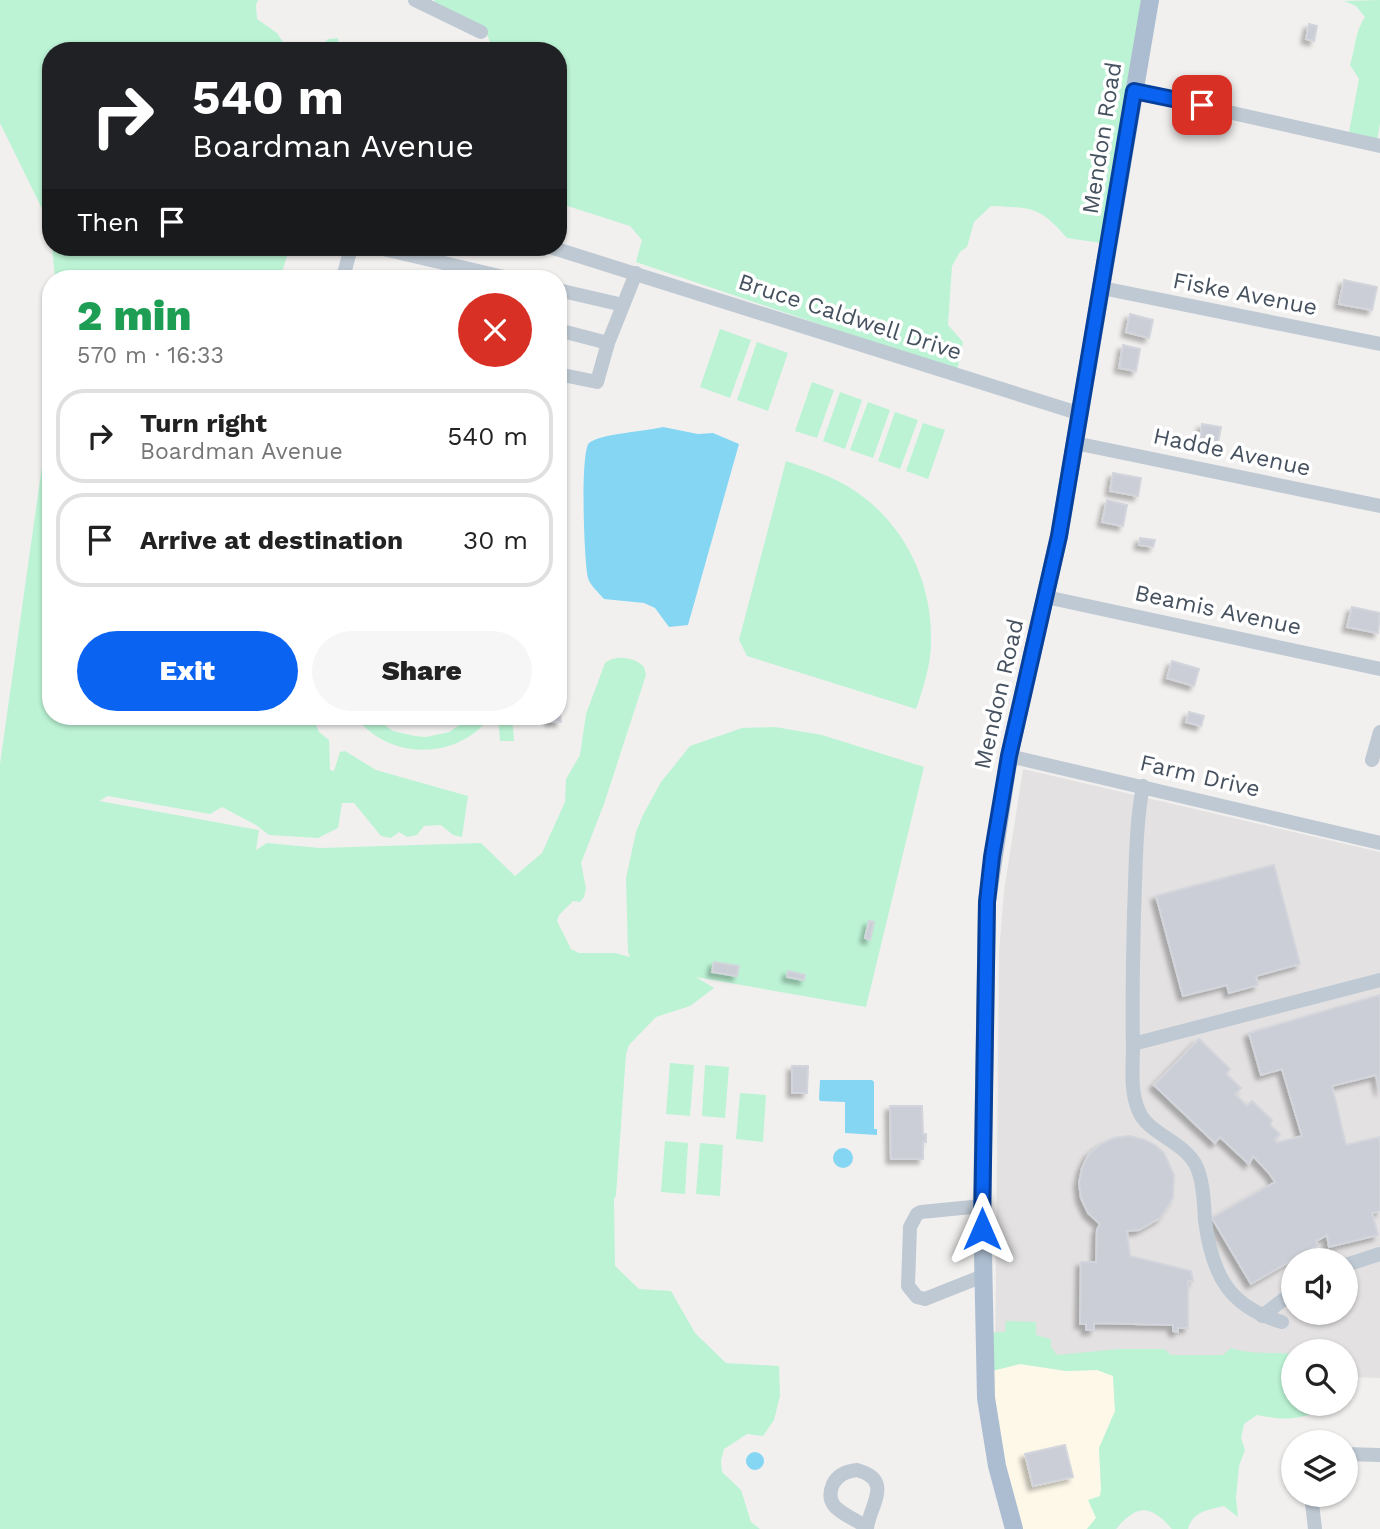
<!DOCTYPE html>
<html lang="en">
<head>
<meta charset="utf-8">
<style>
	:root { --surface:#fff; --page:#f6f6f6; --text:#222; --muted:#767676; --line:#e0e0e0; --accent:#0a63f1 }
	body { margin:0; font-family:"Work Sans",sans-serif; background:var(--page); color:var(--text); height:100vh; display:flex; flex-direction:column; font-size:26px; white-space:nowrap }
	* { box-sizing:border-box; margin:0 }
	p { font-size:23px; color:var(--muted) }
	.icon { flex:none; width:38px; height:38px; fill:none; stroke:currentColor; stroke-width:2; stroke-linecap:round; stroke-linejoin:round }
	.map { position:relative; flex:1; overflow:hidden }
	.drawer { position:absolute; left:42px; top:270px; width:525px; height:455px; display:flex; flex-direction:column; background:var(--surface); border-radius:28px; box-shadow:0 2px 5px #0004 }
	.drawer>* { flex:none }
	.guide { position:absolute; left:42px; top:42px; width:525px; height:214px; border-radius:28px; box-shadow:0 2px 5px #0004; background:#202124; color:#fff; overflow:hidden }
	.fabs { position:absolute; left:1281px; top:1248px; display:grid; gap:14px }
	.fabs a { display:grid; place-items:center; width:77px; height:77px; border-radius:50%; background:var(--surface); box-shadow:0 2px 5px #0004; font-size:35px }
	.pin { position:absolute; display:grid; place-items:center; width:60px; height:60px; color:#fff; margin:-30px; border-radius:14px; box-shadow:0 4px 10px #0006 }
	.me { position:absolute; width:77px; margin:-38px; rotate:0deg; stroke-linejoin:round; filter:drop-shadow(0 0 5px #0008) }
	.turn { display:flex; align-items:center; gap:24px; height:147px; padding:0 35px; font-size:32px }
	.turn .icon { width:91px; height:91px; stroke-width:2.5 }
	.turn b { display:block; font-size:49px; line-height:60px }
	.then { display:flex; align-items:center; height:66px; padding:0 35px; background:#0003; gap:14px; font-size:26px }
	.round { display:grid; place-items:center; flex:none; width:74px; height:74px; border-radius:37px; background:var(--page) }
	.overview { display:flex; align-items:center; justify-content:space-between; height:119px; padding:0 35px }
	h1 { font-size:42px; font-weight:800; line-height:52px; color:#1e9e55 }
	.primary-button { display:flex; gap:14px; margin-top:auto; padding:14px 35px }
	.primary-button a { flex:1; height:80px; border-radius:42px; background:var(--accent); color:#fff; font-size:28px; font-weight:800; line-height:80px; text-align:center }
	.primary-button a+a { background:var(--page); color:var(--text) }
	ul { padding:0; list-style:none }
	li { display:flex; align-items:center; gap:21px; height:94px; margin:0 14px 10px; padding:0 21px; border:4px solid var(--line); border-radius:28px }
	li div { flex:1 }
	li b { display:block; font-size:26px }
	li em { font-style:normal }
	.map>svg:first-child { display:block }
	.commercial { fill:#fdf8e8 }
	.education { fill:#e3e1e1; fill-rule:evenodd }
	.green { fill:#bbf3d4 }
	.water { fill:#85d6f3 }
	.building { fill:#cbced6; stroke:#d3d5dc; stroke-width:2; filter:url(#shadow) }
	.lines { fill:none; stroke-linecap:round; stroke-linejoin:round }
	.minor { stroke:#bfc9d3; stroke-width:14 }
	.major { stroke:#adbdd1; stroke-width:18 }
	.route-casing { stroke:#06409d; stroke-width:18 }
	.route { stroke:#0a63f1; stroke-width:12 }
	.labels { text-anchor:middle; dominant-baseline:central; stroke-width:7; stroke-linejoin:round; paint-order:stroke }
	.street-label { font-size:23px; fill:#46525f; stroke:#fff }
</style>
</head>
<body>
<div class="map">
<svg width="1380" height="1529" viewBox="0 0 1380 1529">
	<defs>
		<filter id="shadow"><feDropShadow dx="-4.5" dy="4.5" stdDeviation="2" flood-color="#0004"/></filter>
	</defs>
	<rect width="100%" height="100%" fill="#f2f0ef"/>
	<path class="commercial" d="M1020 1364 1066 1371 1097 1370 1113 1375 1115 1411 1099 1448 1101 1489 1096 1518 1087 1529H1017L988 1372Z"/>
	<path class="education" d="M1023 769 1380 852V1378L1346 1377V1351H1293V1374L995 1361 999 952 1004 891ZM1293 1260H1346V1312H1293Z"/>
	<path class="green" d="M0 0H258L256 5 257 19 277 33 287 48 296 51H51V232L50 225 0 123Z
		M435 0H1150L1108 244 1067 238C1039 206 1033 208 991 206L974 222 967 247 960 252 952 266 948 325 963 342 957 371 636 262 642 240 630 226 558 203V51H494L484 28 434 2Z
		M1380 0V123L1377 141 1351 134 1349 132 1359 79 1350 65C1356 47 1354 34 1365 17L1356 6 1344 1Z
		M338 38 339 51H316L328 39Z
		M52 247H290L280 278H55Z
		M720 329 751 340 730 398 700 387Z
		M757 342 788 353 768 411 737 400Z
		M812 382 834 390 817 438 795 431Z
		M840 392 862 400 845 449 823 441Z
		M51 402V716H312L319 732 329 740 330 770 334 771 340 752 345 751 376 770 468 796 462 837 453 835 441 825 424 826 417 835 407 837 399 832 391 838 381 836 354 803H342L338 828 318 838 269 835 256 825 222 807 210 814 108 796 99 801 259 830 256 850 267 843 320 848 481 843 515 876 542 853 565 802 566 779 580 755 586 714 605 663C615 654 636 657 644 667L646 675 604 804 581 863 586 888 584 897 580 902 573 901 559 915 557 921 571 949 579 953H615L630 957 628 952 626 878 636 832 643 815 661 782 690 746 742 728 775 727 822 735 924 767 866 1007 696 977 714 988 690 1006 656 1017 629 1045 626 1054 616 1195 614 1199 615 1266 639 1289 671 1291 695 1333 726 1363 779 1366 780 1396 774 1420 763 1436 747 1434 724 1449 721 1461 722 1472 741 1490 751 1522 760 1529H0V764Z
		M868 402 890 410 873 458 850 450Z
		M895 412 918 420 900 469 878 461Z
		M923 423 945 430 928 479 906 471Z
		M786 461C809 469 835 477 855 491 903 523 931 579 931 636 932 662 924 686 916 709L747 656 739 640Z
		M355 716H372L393 731 415 736 426 737 449 732 473 716H491C458 761 388 761 355 716Z
		M498 716H512L514 741H500Z
		M670 1063 694 1065 690 1116 666 1114Z
		M705 1065 729 1067 725 1118 702 1116Z
		M740 1093 766 1095 763 1142 736 1139Z
		M665 1141 688 1143 685 1194 661 1192Z
		M700 1143 723 1145 720 1196 696 1194Z
		M1006 1321 1036 1322V1335L1051 1339V1347L1057 1355 1119 1349H1164L1171 1355H1223L1231 1348C1251 1355 1272 1352 1293 1354V1404H1325L1322 1409C1299 1421 1282 1420 1257 1415L1244 1424 1241 1438 1245 1450 1239 1466 1236 1498 1238 1517 1224 1506C1208 1510 1193 1511 1188 1529H1172C1150 1504 1137 1504 1116 1529H1087L1096 1518 1088 1500 1100 1496 1101 1489 1099 1448 1115 1411 1113 1376 1097 1370 1066 1371 1020 1364 988 1372 984 1333 1005 1332Z"/>
	<path class="water" d="M663 427 698 434 713 433 739 444 688 625 669 627 655 608 644 603 604 599C599 593 590 585 588 578 584 561 580 453 589 443 599 434 647 431 663 427Z
		M820 1080H872L874 1082V1129H877V1135L845 1133V1102L820 1101 819 1099Z
		M833 1158a10 10 0 1 1 20 0a10 10 0 1 1-20 0Z
		M746 1461a9 9 0 1 1 18 0a9 9 0 1 1-18 0Z"/>
	<path class="building" d="M1309 24 1317 26 1314 41 1306 39Z
		M1344 280 1377 287 1372 310 1339 304Z
		M1130 314 1153 320 1149 338 1126 332Z
		M1123 345 1140 349 1136 371 1119 368Z
		M1202 424 1221 427 1218 443 1200 439Z
		M1113 473 1141 478 1138 496 1110 491Z
		M1107 500 1127 505 1123 526 1102 522Z
		M1140 538 1155 540 1153 547 1139 545Z
		M1352 607 1380 613 1378 633 1347 627Z
		M1172 661 1199 669 1194 686 1167 678Z
		M558 698 561 722H550V716H558Z
		M1189 712 1204 716 1201 726 1186 722Z
		M1274 865 1300 964 1256 976 1258 985 1229 993 1227 985 1183 996 1156 896Z
		M869 921 874 922 870 940 865 938Z
		M714 962 739 966 737 976 712 972Z
		M788 971 805 975 804 980 787 977Z
		M1380 995V1092L1376 1075 1332 1086 1346 1145 1380 1137V1211L1372 1213 1378 1235 1329 1247 1327 1235 1316 1241 1318 1245 1251 1284 1212 1218 1275 1182 1269 1173 1253 1156 1249 1164 1220 1137 1215 1143 1154 1085 1199 1039 1230 1069 1226 1074 1241 1088 1235 1094 1247 1106 1252 1101 1272 1120 1270 1125 1280 1134 1274 1140 1277 1143 1302 1136 1282 1069 1261 1075 1249 1033Z
		M792 1066H808L807 1093H792Z
		M890 1106H922L923 1134H926V1142H923V1159H891Z
		M1130 1136 1145 1140 1155 1145 1164 1153 1174 1175 1173 1198 1160 1218 1139 1230 1127 1231 1130 1256 1191 1271 1193 1281H1188V1328H1178V1332L1173 1331V1325L1094 1323V1330H1086V1324H1080L1081 1262H1096L1097 1230 1100 1224 1088 1213 1081 1198 1079 1183 1082 1168 1089 1154 1101 1144 1114 1138Z
		M1065 1445 1073 1477 1033 1486 1025 1454Z"/>
	<g class="lines">
		<path class="minor" d="M415 0 481 32
			M1134 91 1380 146
			M375 247 508 278
			M550 247 1081 414
			M343 278 351 247
			M1102 288 1380 344
			M558 290 623 305
			M558 330 608 343
			M558 374 597 382 608 343 636 273
			M1075 443 1380 506
			M1046 597 1380 669
			M1009 756 1380 843
			M1372 760 1380 732
			M1143 786C1135 828 1136 870 1134 913 1133 957 1132 1002 1133 1046 1133 1066 1130 1090 1138 1109 1147 1136 1190 1141 1199 1173 1204 1188 1204 1205 1205 1220 1212 1275 1229 1307 1282 1322
			M1133 1044 1380 980
			M982 1206 921 1212 917 1214 910 1227 908 1286 917 1297 925 1299 983 1276
			M1346 1265 1380 1254
			M1262 1316 1293 1292
			M1346 1454 1380 1455
			M857 1470C894 1480 870 1505 867 1528 853 1515 821 1511 833 1484 838 1474 847 1471 857 1470Z
			M1311 1494 1315 1529"/>
		<path class="major" d="M1014 1529 997 1466 986 1398 982 1206 987 902 1009 756 1059 536 1150 0"/>
	</g>
	<g class="lines">
		<g class="route-casing">
			<path id="route" d="M982 1229 987 902 992 857 1009 756 1059 536 1134 91 1202 105"/>
		</g>
		<use href="#route" class="route"/>
	</g>
	<g class="labels">
		<g class="street-label">
			<text transform="translate(1102 138) rotate(-81)">Mendon Road</text>
			<text transform="translate(1245 294) rotate(11)">Fiske Avenue</text>
			<text transform="translate(850 317) rotate(18)">Bruce Caldwell Drive</text>
			<text transform="translate(1232 452) rotate(12)">Hadde Avenue</text>
			<text transform="translate(1218 610) rotate(12)">Beamis Avenue</text>
			<text transform="translate(999 694) rotate(-77)">Mendon Road</text>
			<text transform="translate(1200 776) rotate(13)">Farm Drive</text>
		</g>
	</g>
</svg>
<div class="fabs">
<a><svg class="icon" aria-label="sound" viewBox="0 0 24 24"><path d="M4 9h4l5-4v14l-5-4H4zM17 9q2 3 0 6"/></svg></a>
<a><svg class="icon" aria-label="search" viewBox="0 0 24 24"><circle cx="10" cy="10" r="6"/><path d="M15 15l6 6"/></svg></a>
<a><svg class="icon" aria-label="layers" viewBox="0 0 24 24"><path d="M12 4l9 5-9 5-9-5zM3 14l9 5 9-5"/></svg></a>
</div>
<div class="pin" style="left:1202px;top:105px;background:#d93025"><svg class="icon" aria-label="arrive" viewBox="0 0 24 24"><path d="M6 21V4h12l-3 4 3 4H6"/></svg></div>
<svg class="me" style="left:982px;top:1229px" viewBox="-20 -20 40 40"><path d="M0-17L14 15 0 8-14 15z" fill="#0a63f1" stroke="#fff" stroke-width="4"/></svg>
<div class="guide">
<div class="turn"><svg class="icon" aria-label="right" viewBox="0 0 24 24"><path d="M7 20v-9h11M14 6l5 5-5 5"/></svg><div><b>540 m</b>Boardman Avenue</div></div>
<div class="then">Then<svg class="icon" aria-label="arrive" viewBox="0 0 24 24"><path d="M6 21V4h12l-3 4 3 4H6"/></svg></div>
</div>
<section class="drawer">
<div class="overview"><div><h1>2 min</h1><p>570 m · 16:33</p></div><a class="round" style="background:#d93025;color:#fff"><svg class="icon" aria-label="close" viewBox="0 0 24 24"><path d="M6 6l12 12M18 6L6 18"/></svg></a></div>
<ul>
<li><svg class="icon" aria-label="right" viewBox="0 0 24 24"><path d="M7 20v-9h11M14 6l5 5-5 5"/></svg><div><b>Turn right</b><p>Boardman Avenue</p></div><em>540 m</em></li>
<li><svg class="icon" aria-label="arrive" viewBox="0 0 24 24"><path d="M6 21V4h12l-3 4 3 4H6"/></svg><div><b>Arrive at destination</b></div><em>30 m</em></li>
</ul>
<div class="primary-button"><a>Exit</a><a>Share</a></div>
</section>
</div>
</body>
</html>
